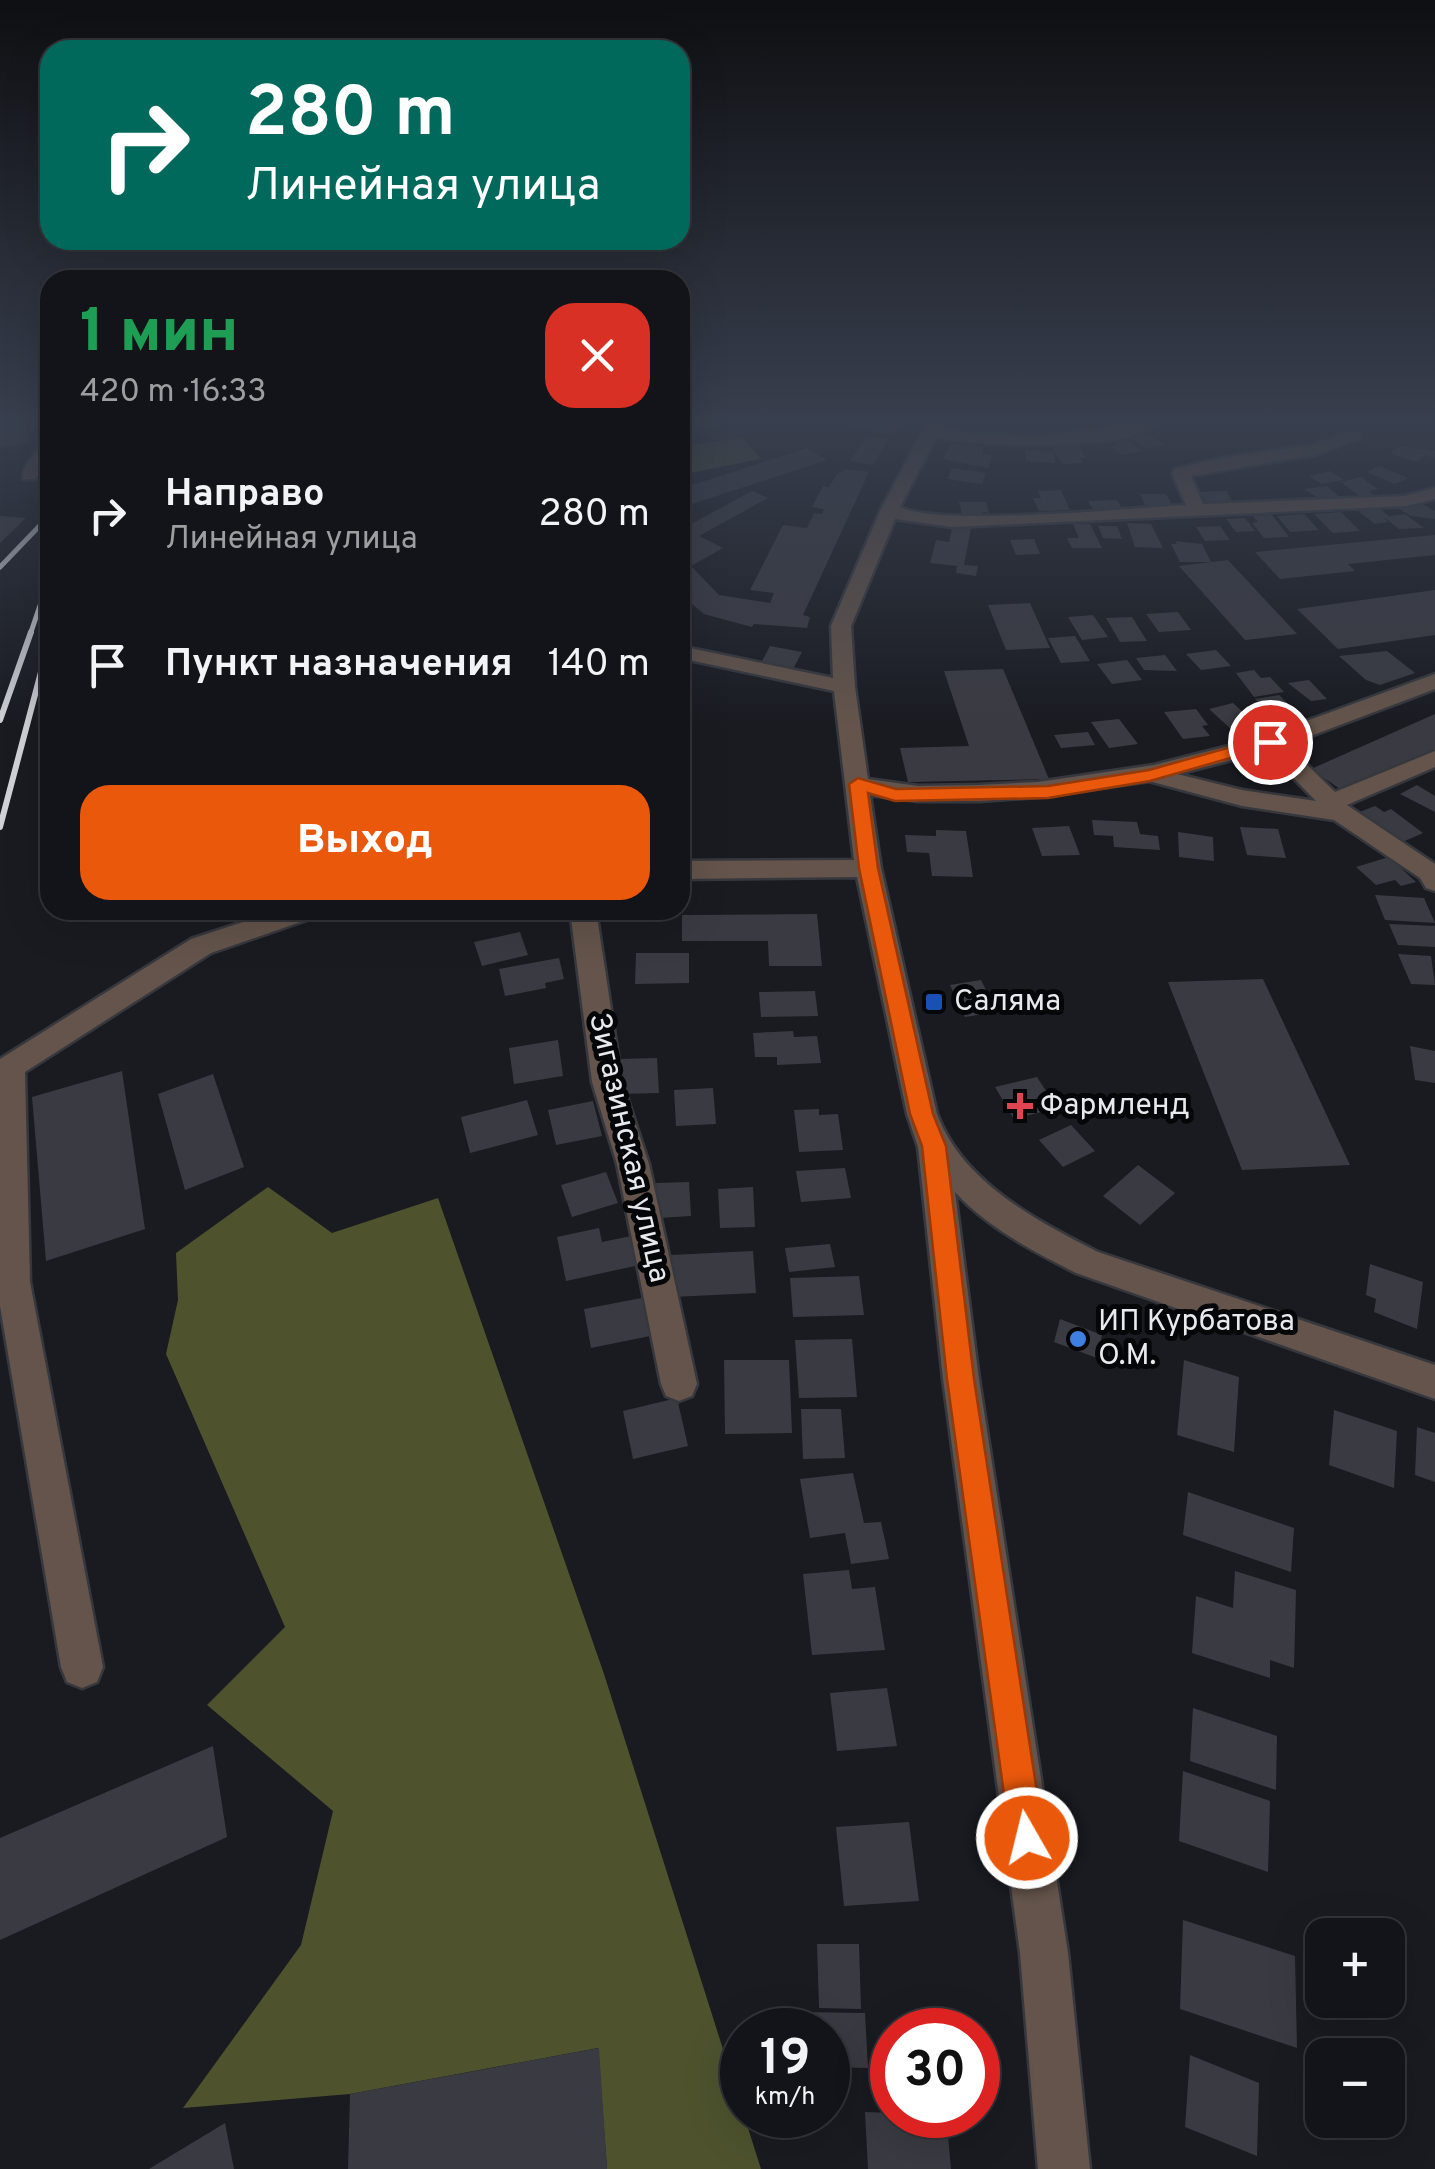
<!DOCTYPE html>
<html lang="ru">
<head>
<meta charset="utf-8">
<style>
	:root { --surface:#131419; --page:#202126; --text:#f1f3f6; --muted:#9d9ea2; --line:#323338; --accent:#ea580c }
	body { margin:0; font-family:Overpass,sans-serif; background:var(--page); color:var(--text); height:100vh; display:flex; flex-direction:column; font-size:38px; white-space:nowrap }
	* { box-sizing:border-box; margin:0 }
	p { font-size:32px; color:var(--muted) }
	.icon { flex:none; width:55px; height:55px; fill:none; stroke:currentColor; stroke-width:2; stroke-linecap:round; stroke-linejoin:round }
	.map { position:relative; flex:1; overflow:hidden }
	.side { position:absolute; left:40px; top:270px; width:650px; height:650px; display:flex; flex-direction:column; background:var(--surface); border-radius:30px; box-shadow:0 10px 40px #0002,0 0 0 2px var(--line) }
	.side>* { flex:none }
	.guide { position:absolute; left:40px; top:40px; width:650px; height:210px; border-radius:30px; box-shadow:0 10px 40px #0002,0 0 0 2px var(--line); background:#00695c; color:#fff; overflow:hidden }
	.fabs { position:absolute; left:1305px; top:1918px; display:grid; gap:20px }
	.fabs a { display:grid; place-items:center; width:100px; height:100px; border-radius:20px; background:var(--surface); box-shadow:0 10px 40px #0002,0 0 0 2px var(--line); font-size:50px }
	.speed { position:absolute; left:720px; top:2008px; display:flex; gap:20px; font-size:50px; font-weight:700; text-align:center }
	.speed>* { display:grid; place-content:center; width:130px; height:130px; border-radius:50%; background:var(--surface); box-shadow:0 10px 40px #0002,0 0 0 2px var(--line); line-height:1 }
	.speed small { font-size:25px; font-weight:400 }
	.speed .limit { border:15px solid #d22; background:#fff; color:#111 }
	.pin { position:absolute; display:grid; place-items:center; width:85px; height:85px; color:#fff; margin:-42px; border:5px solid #fff; border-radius:50%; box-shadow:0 2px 10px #0007 }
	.me { position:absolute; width:110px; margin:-55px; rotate:352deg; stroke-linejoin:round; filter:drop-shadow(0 0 8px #0008) }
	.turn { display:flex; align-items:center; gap:35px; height:210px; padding:0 40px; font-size:45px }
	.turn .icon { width:130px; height:130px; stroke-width:2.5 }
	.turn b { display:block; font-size:70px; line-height:85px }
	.round { display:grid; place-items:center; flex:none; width:105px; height:105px; border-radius:30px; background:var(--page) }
	.summary { display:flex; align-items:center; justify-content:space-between; height:170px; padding:0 40px }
	h1 { font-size:60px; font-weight:800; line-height:75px; color:#1e9e55 }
	.primary-button { display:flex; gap:20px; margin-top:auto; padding:20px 40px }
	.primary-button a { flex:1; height:115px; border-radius:30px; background:var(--accent); color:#fff; font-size:40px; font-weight:800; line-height:115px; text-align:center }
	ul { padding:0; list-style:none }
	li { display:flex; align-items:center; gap:30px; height:150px; padding:0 40px }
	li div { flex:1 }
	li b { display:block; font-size:38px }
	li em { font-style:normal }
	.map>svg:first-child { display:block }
	.forest { fill:#4e532e }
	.building { fill:#3a3b42 }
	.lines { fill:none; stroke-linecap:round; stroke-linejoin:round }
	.minor-casing { stroke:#36383e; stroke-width:5 }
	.minor { fill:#64544b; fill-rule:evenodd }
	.rail-far1 { stroke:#d0d2d7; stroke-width:5 }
	.rail { stroke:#d0d2d7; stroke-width:6 }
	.route { fill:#ea580c; stroke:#983908; stroke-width:2.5 }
	.transit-dot { fill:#1a4fb4; stroke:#050608; stroke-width:4 }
	.health-dot { fill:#e0444e; stroke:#050608; stroke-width:4 }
	.shop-dot { fill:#3f7fe0; stroke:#050608; stroke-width:4 }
	.labels { text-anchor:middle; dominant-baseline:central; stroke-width:10; stroke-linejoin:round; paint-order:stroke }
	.poi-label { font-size:30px; fill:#e7e9ed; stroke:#050608; text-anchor:start }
	.street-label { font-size:30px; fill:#e7e9ed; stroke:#050608 }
</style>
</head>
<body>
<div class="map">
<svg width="1435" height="2169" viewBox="0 0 1435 2169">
	<rect width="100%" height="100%" fill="#191b21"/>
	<path class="forest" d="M680 430 690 445 743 438 761 459 680 475Z
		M268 1187 332 1233 438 1198 604 1674 761 2169H607L598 2048 350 2094 183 2108 301 1945 333 1811 207 1705 285 1627 166 1354 178 1300 176 1253Z"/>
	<path class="building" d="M0 423H25L29 443 0 448Z
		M853 423H902L892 434 851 426Z
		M1147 433 1165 445 1147 449 1129 437Z
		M866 436 888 439 873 465 850 461Z
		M1122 437 1142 451 1123 455 1111 447 1118 445 1110 440Z
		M951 444 983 447 982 454 991 455 989 468 943 459Z
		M1078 445 1086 458H1080L1083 463 1063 464 1051 446Z
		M1402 446 1435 451V459L1426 455 1416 462 1390 453Z
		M807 448 827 460 680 508V489Z
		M1025 450 1054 452 1055 463 1026 461Z
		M1379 466 1408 478 1395 484 1367 472Z
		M952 468 986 473 982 484 947 479Z
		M847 469 869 472 803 615 810 617 807 628 754 624 752 627 704 614 680 594V530L752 491 768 498 699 536 723 548 691 566 719 595 770 603 774 593 750 590 783 525 807 528 814 513 822 514 824 509 812 507 823 486 829 487 837 474Z
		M1330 471 1344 480 1321 484 1309 476Z
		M1361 477 1378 489 1369 491 1375 496 1362 498 1341 482Z
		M1327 486 1341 498 1322 500 1304 489Z
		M1061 490 1070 510 1039 511 1033 498H1041L1038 491Z
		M1227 491 1234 507 1210 508 1199 492Z
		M1140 494H1166L1173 507H1146Z
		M1117 500 1123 510 1094 511 1088 501Z
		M959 502H986L989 513 983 512 984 520 963 519Z
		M1419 502 1435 511V519L1411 516 1394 506Z
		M1379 508 1389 516 1405 514 1424 528 1399 529 1381 515 1388 522 1375 524 1358 511Z
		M1341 512 1360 531 1333 533 1314 514Z
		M1304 514 1319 530 1290 532 1277 516Z
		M1272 515 1289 537 1264 538 1252 523 1258 522 1253 516Z
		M0 516 26 518 0 543Z
		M1245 518 1255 531 1236 532 1226 519Z
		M1127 523 1151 524 1163 548 1135 547Z
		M1073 524H1090L1102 548H1072L1067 538H1079Z
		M1098 526H1117L1122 539 1103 538Z
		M1220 526 1230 540 1205 541 1196 527Z
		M971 528 964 565 978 566 976 576 956 573 957 566 930 563 936 540 949 542 952 529Z
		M1435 535V555L1348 564 1355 571 1280 579 1255 552Z
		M1034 539 1040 554 1016 555 1010 540Z
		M1175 541 1202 544 1211 562H1180L1171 544H1177Z
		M1228 560 1297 634 1245 640 1179 566Z
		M1435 590V635L1338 649 1297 609Z
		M1030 603 1050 648 1006 650 988 605Z
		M1178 612 1191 630 1159 632 1146 614Z
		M1093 615 1108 637 1082 640 1068 617Z
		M1132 617 1147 641 1120 642 1106 618Z
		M1075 636 1090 661 1061 663 1048 638Z
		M770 646 802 652 793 669 761 663Z
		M1216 650 1231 666 1201 670 1186 654Z
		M1387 651 1415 673 1380 685 1366 680 1339 656Z
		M1165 655 1177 671 1144 670 1136 658Z
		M1127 660 1142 680 1112 684 1097 664Z
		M1003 669 1049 779 908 782 900 748 969 746 944 671Z
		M1254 670 1261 678 1270 677 1284 692 1254 697 1236 673Z
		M1309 680 1327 699 1311 701 1288 683Z
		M1279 695 1294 710 1269 714 1255 699Z
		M1233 703 1247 716 1240 717 1249 726 1232 730 1209 709Z
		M1196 709 1208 725 1202 726 1210 736 1183 739 1164 712Z
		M1435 714V749L1343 791 1311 769Z
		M1119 719 1138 744 1109 748 1091 722Z
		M1088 732 1095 745 1061 748 1054 735Z
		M1417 785 1435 796V812L1400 794Z
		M1375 806 1384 812 1391 809 1423 833 1398 844 1357 813Z
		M1092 820 1137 822 1140 834 1158 836 1160 850 1114 847 1113 836 1094 835Z
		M1069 826 1080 855 1042 856 1032 828Z
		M1240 827 1278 829 1286 858 1247 855Z
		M936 830 966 831 973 877 932 876 929 853 907 852 905 835 936 836Z
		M1178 832 1213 837 1214 861 1179 857Z
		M1389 857 1416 882 1401 886 1395 880 1376 885 1356 867Z
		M1375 895 1424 898 1435 923 1385 920Z
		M817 914 822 966H769L768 941H682V915Z
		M1389 924 1435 926V947L1398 945Z
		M520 932 528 955 482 966 474 942Z
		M636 953H689V983L635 984Z
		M1398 954 1431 956 1435 985 1411 984Z
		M559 958 564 979 545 983 546 988 505 996 499 969Z
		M1263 979 1350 1165 1242 1170 1168 982Z
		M981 980 997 1012 965 1017 950 985Z
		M815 991 818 1016 761 1017 759 992Z
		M793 1031 794 1037 817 1036 821 1063 777 1065V1057H755L753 1033Z
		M558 1040 563 1076 514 1084 509 1048Z
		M1410 1046 1435 1051V1083L1415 1080Z
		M657 1058 659 1093 621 1094 620 1059Z
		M122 1071 145 1229 46 1261 32 1097Z
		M213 1074 244 1167 185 1190 158 1094Z
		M1037 1077 1057 1108 1014 1119 995 1087Z
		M713 1088 716 1124 676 1126 674 1090Z
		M527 1100 538 1135 470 1153 461 1117Z
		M593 1101 602 1136 556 1145 548 1110Z
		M819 1109V1115L838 1114 843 1150 799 1152 794 1110Z
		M1071 1125 1095 1151 1063 1167 1039 1140Z
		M1138 1165 1175 1193 1140 1225 1103 1196Z
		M845 1168 851 1198 801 1202 796 1171Z
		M606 1172 618 1203 572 1217 561 1185Z
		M689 1182 691 1216 658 1218 656 1183Z
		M753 1187 755 1227 720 1228 718 1189Z
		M599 1228 602 1242 636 1235 644 1264 566 1281 557 1237Z
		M830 1244 835 1267 789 1272 785 1248Z
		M753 1251 756 1293 672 1297 671 1255Z
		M1370 1264 1423 1282 1417 1329 1374 1312 1376 1299 1366 1295Z
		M859 1276 864 1315 793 1317 790 1278Z
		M647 1297 655 1335 591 1348 584 1309Z
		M1060 1319 1102 1335 1097 1358 1054 1342Z
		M852 1339 857 1397 799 1398 795 1340Z
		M724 1360H789L792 1433 725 1434Z
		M1184 1360 1239 1377 1234 1452 1177 1435Z
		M677 1398 688 1446 633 1459 623 1411Z
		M801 1409H841L845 1458 803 1459Z
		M1334 1410 1397 1431 1394 1488 1329 1465Z
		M1417 1427 1435 1433V1482L1415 1475Z
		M853 1473 864 1523 881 1522 889 1559 851 1564 845 1533 810 1538 800 1479Z
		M1188 1492 1294 1528 1291 1572 1183 1535Z
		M849 1570 852 1589 875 1587 885 1650 812 1655 803 1574Z
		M1235 1571 1296 1590 1294 1668 1270 1660V1678L1192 1653 1196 1596 1233 1608Z
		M887 1688 897 1746 837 1751 830 1693Z
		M1193 1708 1277 1736 1276 1790 1190 1761Z
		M213 1746 227 1837 0 1940V1838Z
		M1183 1771 1270 1801 1268 1872 1179 1841Z
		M909 1822 919 1901 844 1906 836 1827Z
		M1183 1920 1295 1956 1297 2048 1180 2009Z
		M817 1944H859L861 2009 819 2008Z
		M799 2012 865 2013 868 2068 828 2067V2030H799Z
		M599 2048 607 2169H348L350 2094Z
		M1190 2055 1259 2083 1257 2156 1185 2127Z
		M865 2112 946 2115 951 2169H868Z
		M225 2123 234 2169H149Z"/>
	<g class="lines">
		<g class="minor-casing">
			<path id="minor" d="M927 423H943L941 428 986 435 1041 436 1131 423H1159C1119 453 986 447 936 437L900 507C940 527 1130 508 1186 505L1172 473 1175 469 1225 457 1313 445 1353 430 1361 435 1359 439 1315 455 1191 476 1203 504 1405 496 1435 488V499L1406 506 952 527 895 519 851 626 855 687 868 779 918 786 979 785 1038 782 1154 765 1260 738 1435 674V689L1287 745 1335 792 1435 751V767L1347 805 1435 864V891L1426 888 1420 878 1334 820 1242 806 1149 781 1038 797 979 801H918L870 795 881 868 937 1114C963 1183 1036 1220 1098 1252L1435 1365V1399L1076 1273C1033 1251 988 1228 955 1192L979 1379 1068 1953 1090 2169H1038L1020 1953 943 1379 918 1147 907 1114 857 877 680 879V861L854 860 834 691 680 658V646L833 678 831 626 881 509ZM1267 751 1316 801 1242 790 1177 774Z
				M50 441V458L35 479H23C21 468 39 445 50 441Z
				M280 910H322L318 916 211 953 25 1072 30 1282 103 1667 97 1682 82 1688 67 1682 61 1667 0 1306V1059L191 939Z
				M570 910H596L622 1082 649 1164 697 1384 692 1396 679 1401 666 1396 661 1384 617 1164 592 1082Z"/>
		</g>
		<use href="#minor" class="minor"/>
		<path class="rail-far1" d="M0 567 50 515
			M30 635 50 576"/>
		<path class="rail" d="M0 720 31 632
			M0 827 50 638"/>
	</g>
	<linearGradient id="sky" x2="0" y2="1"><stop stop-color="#0e0f12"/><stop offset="0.58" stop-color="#383f4e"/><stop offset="1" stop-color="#383f4e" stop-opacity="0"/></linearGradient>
	<rect width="1435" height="727" fill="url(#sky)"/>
	<path class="route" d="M1270 736 1279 742 1276 745 1150 781 1048 798 895 801 868 793 878 868 933 1114 946 1146 974 1379 1044 1838 1039 1850 1027 1855 1015 1850 1010 1838 947 1379 922 1146 910 1114 859 868 849 784 858 778 896 789 1048 786 1149 770Z"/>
	<rect class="transit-dot" x="924" y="992" width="20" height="20" rx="5"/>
	<path class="health-dot" d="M1015 1091h10v10h10v10h-10v10h-10v-10h-10v-10h10z"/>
	<circle class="shop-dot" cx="1078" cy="1339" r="10"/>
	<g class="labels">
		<g class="poi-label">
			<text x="954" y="1002">Саляма</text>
			<text x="1040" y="1106">Фармленд</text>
			<text x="1098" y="1322">ИП Курбатова<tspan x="1098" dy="34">О.М.</tspan></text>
		</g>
		<g class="street-label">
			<text transform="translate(628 1148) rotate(77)">Зигазинская улица</text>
		</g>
	</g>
</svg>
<div class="fabs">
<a>+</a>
<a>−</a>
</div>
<div class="speed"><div>19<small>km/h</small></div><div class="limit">30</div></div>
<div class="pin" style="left:1270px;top:742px;background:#d93025"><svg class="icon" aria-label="arrive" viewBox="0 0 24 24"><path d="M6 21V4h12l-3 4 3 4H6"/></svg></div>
<svg class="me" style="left:1027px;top:1838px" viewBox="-20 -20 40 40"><circle r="17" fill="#ea580c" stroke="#fff" stroke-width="3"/><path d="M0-11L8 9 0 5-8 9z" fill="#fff"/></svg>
<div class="guide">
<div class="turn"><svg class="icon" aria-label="right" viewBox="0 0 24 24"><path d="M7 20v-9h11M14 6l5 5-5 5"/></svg><div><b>280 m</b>Линейная улица</div></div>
</div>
<section class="side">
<div class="summary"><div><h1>1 мин</h1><p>420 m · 16:33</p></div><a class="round" style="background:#d93025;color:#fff"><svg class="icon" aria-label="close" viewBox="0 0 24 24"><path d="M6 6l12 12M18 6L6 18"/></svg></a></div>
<ul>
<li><svg class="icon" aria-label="right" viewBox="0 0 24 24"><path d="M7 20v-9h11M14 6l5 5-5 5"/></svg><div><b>Направо</b><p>Линейная улица</p></div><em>280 m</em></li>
<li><svg class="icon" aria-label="arrive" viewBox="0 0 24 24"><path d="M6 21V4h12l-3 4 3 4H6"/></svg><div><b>Пункт назначения</b></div><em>140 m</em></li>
</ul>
<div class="primary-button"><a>Выход</a></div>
</section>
</div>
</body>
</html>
